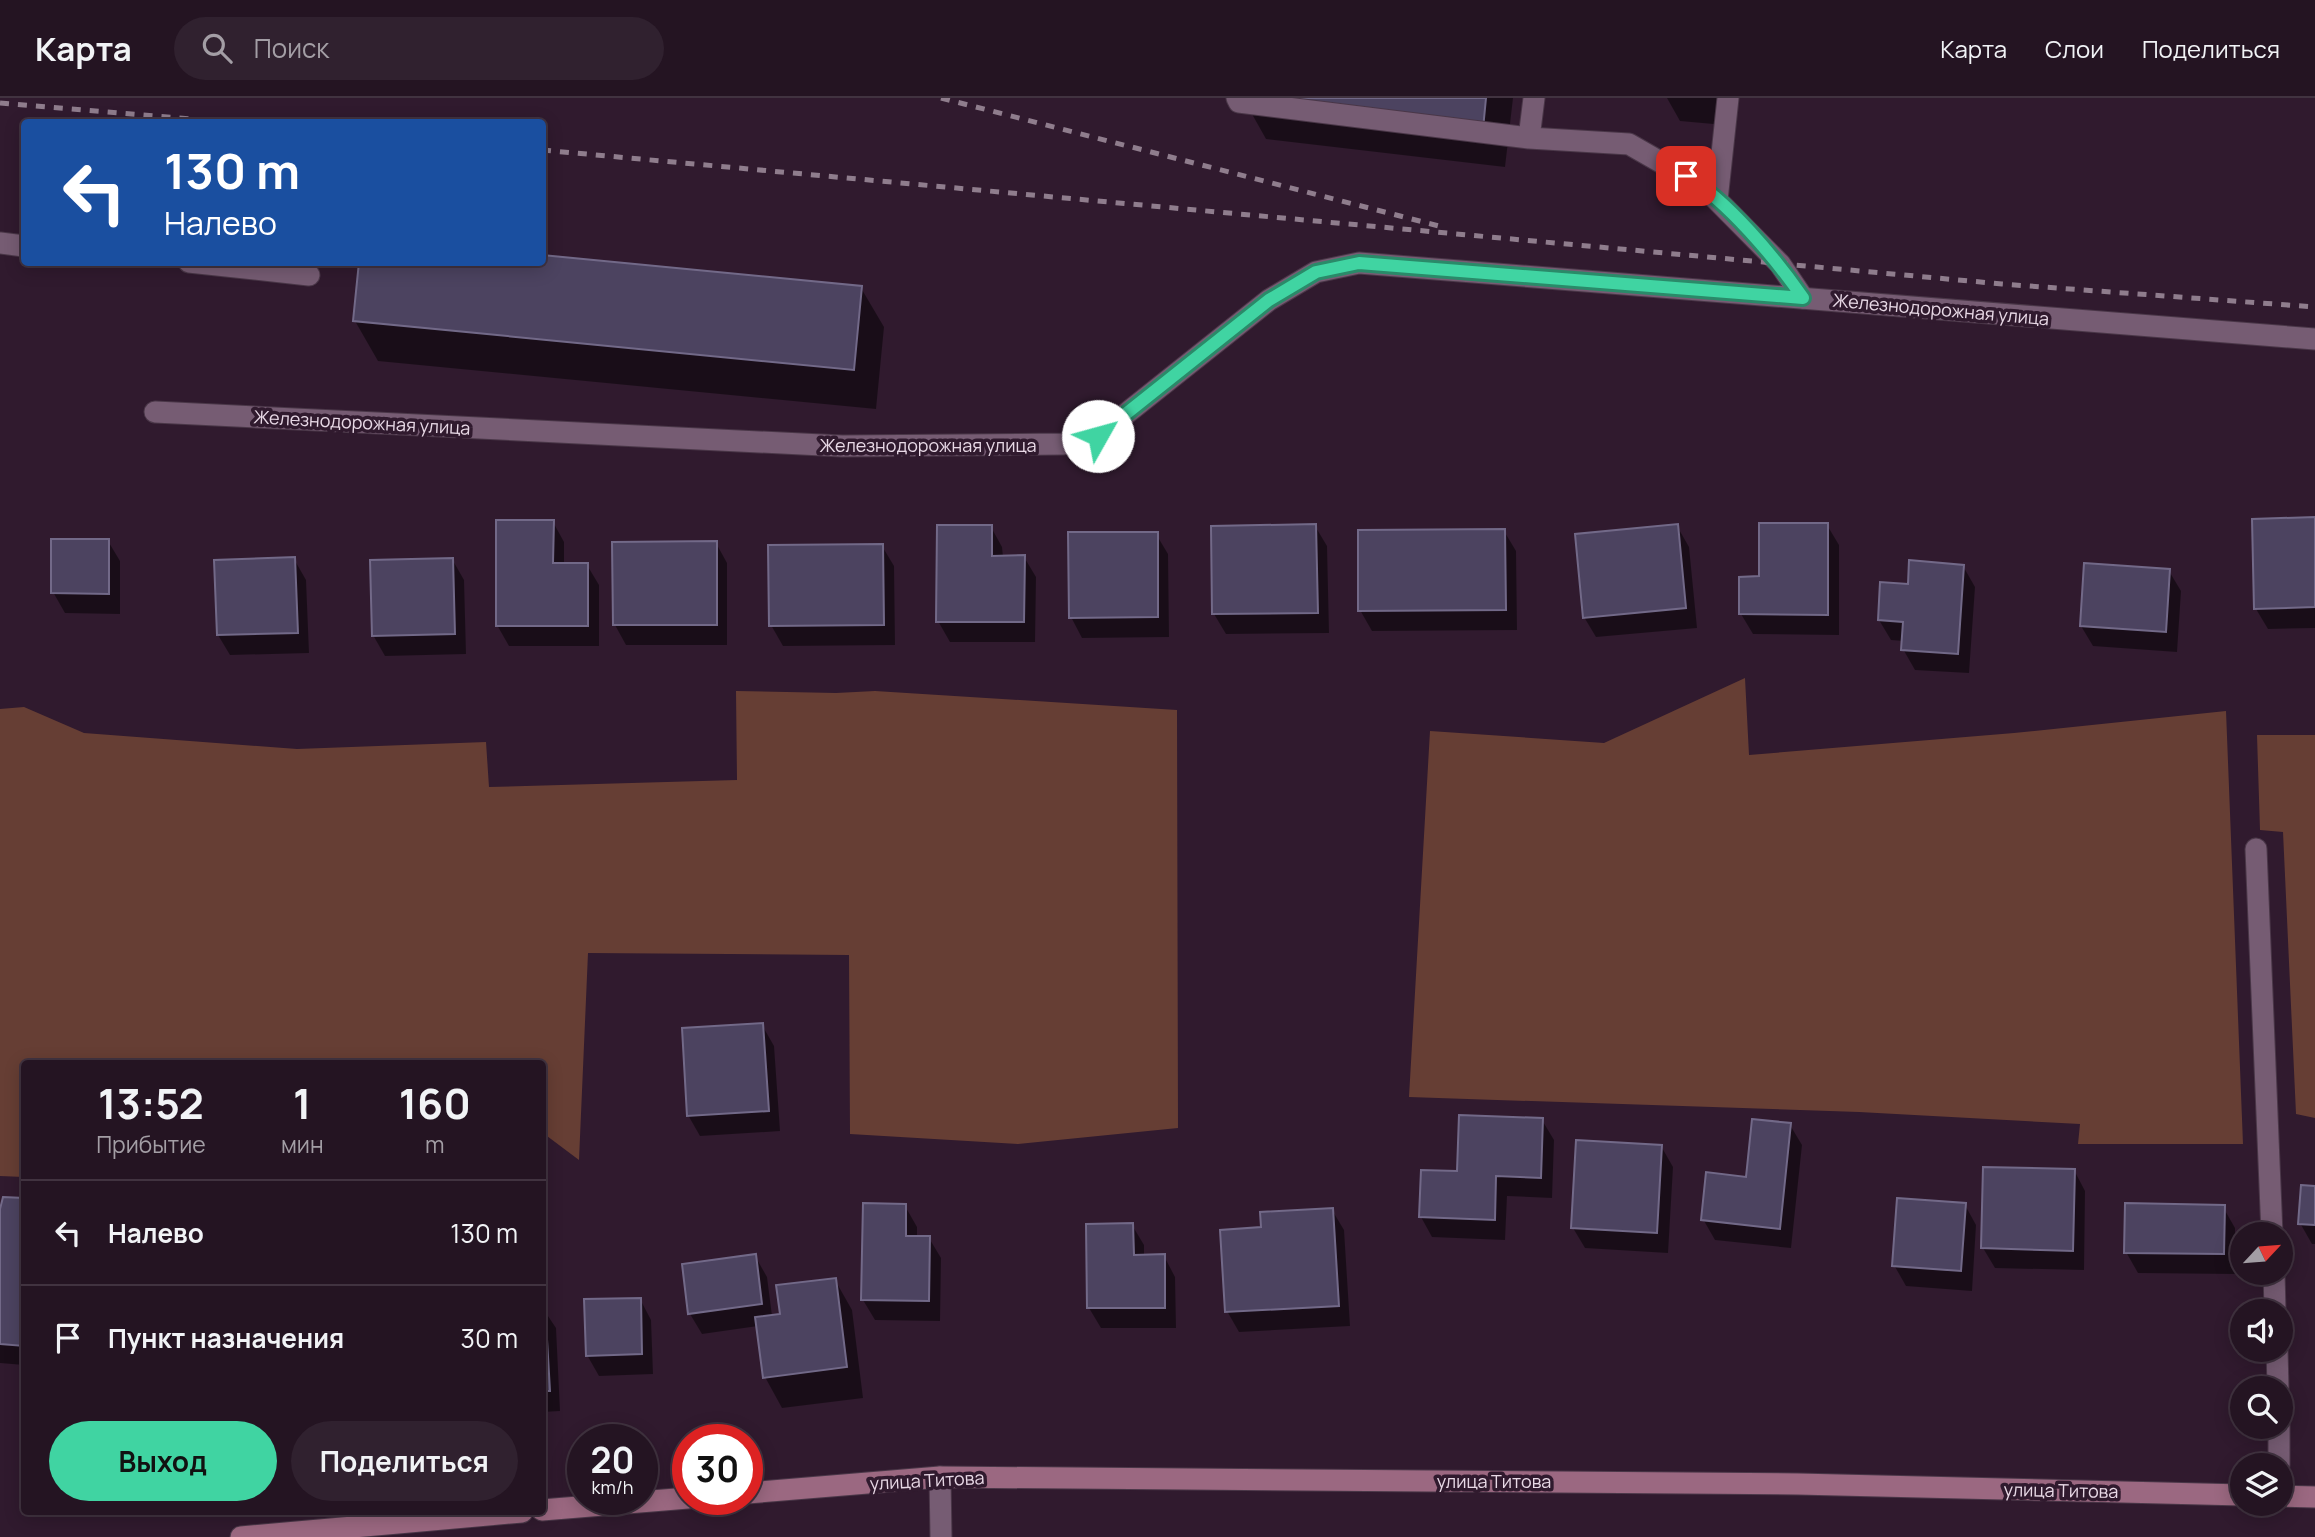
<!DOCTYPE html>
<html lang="ru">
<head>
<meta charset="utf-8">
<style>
	:root { --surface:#241422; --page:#30212f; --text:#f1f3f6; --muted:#a39ea5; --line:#413340; --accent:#40d4a2 }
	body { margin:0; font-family:Manrope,sans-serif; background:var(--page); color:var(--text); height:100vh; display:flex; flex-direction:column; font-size:26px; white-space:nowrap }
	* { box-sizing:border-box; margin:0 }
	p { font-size:23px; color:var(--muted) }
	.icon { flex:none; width:38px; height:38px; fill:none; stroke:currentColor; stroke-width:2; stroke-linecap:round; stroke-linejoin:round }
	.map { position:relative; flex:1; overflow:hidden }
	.drawer { position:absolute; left:21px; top:962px; width:525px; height:455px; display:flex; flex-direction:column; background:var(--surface); border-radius:7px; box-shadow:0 4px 18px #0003,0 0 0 2px var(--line) }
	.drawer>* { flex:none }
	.hud { position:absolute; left:21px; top:21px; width:525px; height:147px; border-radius:7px; box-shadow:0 4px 18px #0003,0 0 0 2px var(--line); background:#1a4fa0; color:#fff; overflow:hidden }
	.needle { width:46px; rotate:64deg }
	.tools { position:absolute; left:2230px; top:1124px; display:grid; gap:14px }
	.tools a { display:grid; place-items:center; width:63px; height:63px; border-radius:50%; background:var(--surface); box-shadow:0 4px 18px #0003,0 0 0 2px var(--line); font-size:35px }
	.speed { position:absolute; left:567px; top:1326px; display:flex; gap:14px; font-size:35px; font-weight:700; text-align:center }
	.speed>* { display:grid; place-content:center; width:91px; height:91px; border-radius:50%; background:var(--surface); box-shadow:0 4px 18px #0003,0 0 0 2px var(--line); line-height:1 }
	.speed small { font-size:18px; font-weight:400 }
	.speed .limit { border:10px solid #d22; background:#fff; color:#111 }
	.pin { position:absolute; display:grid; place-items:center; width:60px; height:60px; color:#fff; margin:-30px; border-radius:14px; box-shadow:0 4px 10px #0006 }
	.me { position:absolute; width:77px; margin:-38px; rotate:52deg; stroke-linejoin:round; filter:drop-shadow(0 0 5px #0008) }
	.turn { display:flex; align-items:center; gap:24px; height:147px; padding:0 28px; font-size:32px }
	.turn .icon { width:91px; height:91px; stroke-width:2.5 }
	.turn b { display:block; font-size:49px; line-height:60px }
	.eta { display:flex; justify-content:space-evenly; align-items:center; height:119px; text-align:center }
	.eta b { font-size:42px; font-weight:700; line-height:49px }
	.button { display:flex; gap:14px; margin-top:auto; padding:14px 28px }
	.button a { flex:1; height:80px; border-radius:42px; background:var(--accent); color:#111; font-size:28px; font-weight:700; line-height:80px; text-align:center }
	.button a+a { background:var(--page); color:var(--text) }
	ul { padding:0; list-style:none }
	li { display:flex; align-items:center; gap:21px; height:105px; padding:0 28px; border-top:2px solid var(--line) }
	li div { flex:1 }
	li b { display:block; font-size:26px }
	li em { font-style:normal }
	header { display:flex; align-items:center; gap:42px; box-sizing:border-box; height:98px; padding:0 35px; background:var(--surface); border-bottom:2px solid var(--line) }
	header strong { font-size:33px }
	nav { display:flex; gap:38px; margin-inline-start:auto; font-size:24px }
	.search { width:490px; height:63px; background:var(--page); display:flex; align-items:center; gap:18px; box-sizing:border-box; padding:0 24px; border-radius:38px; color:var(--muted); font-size:26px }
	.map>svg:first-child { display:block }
	.green { fill:#663e34 }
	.shadow { fill:#0007 }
	.building { fill:#4c4360; stroke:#726988; stroke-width:2 }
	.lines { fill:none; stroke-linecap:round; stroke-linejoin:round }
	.lane-casing { stroke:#4a3748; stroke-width:23 }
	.street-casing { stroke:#4a3748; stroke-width:23 }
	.secondary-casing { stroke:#4a3748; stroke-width:23 }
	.lane { stroke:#765c73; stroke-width:21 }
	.street { stroke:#765c73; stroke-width:21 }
	.secondary { stroke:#9b6881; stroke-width:21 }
	.rail { stroke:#8f7d8d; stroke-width:5; stroke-dasharray:9 9; stroke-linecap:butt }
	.route-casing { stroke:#2a8a69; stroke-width:18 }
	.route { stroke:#40d4a2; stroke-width:12 }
	.labels { text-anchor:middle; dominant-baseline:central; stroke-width:7; stroke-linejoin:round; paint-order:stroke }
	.street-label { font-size:18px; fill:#e8d9e6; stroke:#301a2e }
</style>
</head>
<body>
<header>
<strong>Карта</strong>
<div class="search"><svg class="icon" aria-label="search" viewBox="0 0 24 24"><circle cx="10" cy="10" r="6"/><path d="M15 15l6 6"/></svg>Поиск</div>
<nav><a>Карта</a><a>Слои</a><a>Поделиться</a></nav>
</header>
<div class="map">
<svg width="2315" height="1439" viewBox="0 0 2315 1439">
	<rect width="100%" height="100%" fill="#301a2e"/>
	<path class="green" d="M1745 580 1749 657 2014 635 2226 613 2243 1046H2078L2080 1026 1859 1014 1409 999 1430 633 1604 645Z
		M736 593 836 595 875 593 1177 612 1178 1030 1018 1046 850 1036 849 857 588 855 579 1062 543 1035 542 966H24V1079L0 1078V611L24 609 84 635 297 651 486 644 489 689 737 682Z
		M2257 637H2315V1020L2296 1016 2283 734 2260 732Z"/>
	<path class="shadow" d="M1243 0H1513L1505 69 1266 41Z
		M1667 0H1738L1736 28 1680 23Z
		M861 190 884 229 876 311 378 263 355 223Z
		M2315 421V530L2268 531 2256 511Z
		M553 424 564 444V467H587L599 487V548H509L497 527Z
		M1827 427 1839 447V537L1753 536 1741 516 1761 480Z
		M1315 428 1327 448 1329 535 1226 536 1214 516Z
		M1677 428 1689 449 1697 530 1596 539 1584 519Z
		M991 429 1002 449 1003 459H1024L1036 479 1035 544H950L938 523Z
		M1504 433 1516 453 1517 532 1372 533 1360 512Z
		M1156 436 1168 456 1169 539 1082 540 1071 519Z
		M108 443 120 463V516L65 515 53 494Z
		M716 445 727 465V547H626L615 527Z
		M882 448 894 468 895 547 783 548 771 527Z
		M294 461 306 482 309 555 230 557 218 537Z
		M452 461 464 482 466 556 385 558 373 537Z
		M1963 468 1975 489 1969 575 1915 572 1903 551 1904 543 1891 542 1879 522 1910 488Z
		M2169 473 2181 493 2177 554 2093 548 2081 528Z
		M762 927 774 948 780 1033 700 1038 688 1017Z
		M1542 1022 1554 1042 1552 1100 1507 1098 1505 1142 1432 1139 1421 1119 1459 1075Z
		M1790 1027 1802 1047 1791 1150 1715 1142 1703 1121 1747 1081Z
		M1661 1048 1673 1069 1668 1155 1585 1150 1573 1130Z
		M2074 1072 2085 1093 2084 1172 1995 1170 1983 1150Z
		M2315 1090V1146H2312L2300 1125Z
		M4 1101 24 1102V1267L0 1265V1113Z
		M1965 1107 1976 1127 1972 1193 1906 1188 1894 1167Z
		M905 1108 917 1129V1140H929L941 1160 940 1223 875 1222 863 1202Z
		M2223 1109 2235 1130V1176L2138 1175 2126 1154Z
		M1332 1112 1344 1132 1350 1228 1239 1234 1227 1213 1263 1131Z
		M1132 1127 1144 1147V1158H1164L1175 1179 1176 1230H1101L1089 1210Z
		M755 1158 767 1179 772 1218 782 1217 835 1182 852 1212 863 1300 782 1310 765 1279 758 1228 702 1236 690 1216Z
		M640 1201 651 1222 653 1276 599 1278 587 1257Z
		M542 1209 556 1230 560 1313 542 1314Z"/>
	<path class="building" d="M1241 0H1486L1483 31Z
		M542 157 862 188 854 272 353 223 359 164H542Z
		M2315 419V509L2254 511 2252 421Z
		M496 422H554L553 465H588V528H496Z
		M1759 425H1828V517L1739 516V479L1759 478Z
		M1316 426 1318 515 1212 516 1211 428Z
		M1678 426 1686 510 1583 520 1575 436Z
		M937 427H992V458L1025 457 1024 524H936Z
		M1505 431 1506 512 1358 513V432Z
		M1068 434H1158V519L1069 520Z
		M51 441H109V496L51 495Z
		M717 443V527H613L612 444Z
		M883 446 884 527 769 528 768 447Z
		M295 459 298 535 217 537 214 462Z
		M453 460 455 536 372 538 370 462Z
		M1909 462 1964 467 1958 556 1901 552 1903 524 1878 522 1880 484 1908 486Z
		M2084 465 2170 471 2166 534 2080 528Z
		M763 925 769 1013 687 1018 682 930Z
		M1459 1017 1543 1020 1541 1080 1496 1078 1495 1122 1419 1119 1421 1072 1457 1073Z
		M1752 1021 1791 1025 1780 1131 1701 1122 1706 1074 1746 1079Z
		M1576 1042 1662 1047 1657 1135 1571 1130Z
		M1983 1069 2075 1071 2073 1153 1981 1150Z
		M2301 1087 2315 1088V1127L2298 1126Z
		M3 1099 24 1100V1248L0 1246V1111Z
		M1897 1100 1966 1105 1961 1173 1892 1168Z
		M863 1105 906 1106V1138H930L929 1203 861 1202Z
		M2125 1105 2225 1107 2224 1156 2124 1155Z
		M1333 1110 1339 1208 1225 1214 1220 1132 1261 1129 1260 1114Z
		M1133 1125 1134 1157 1165 1156V1210H1087L1086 1126Z
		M756 1156 762 1206 688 1216 682 1166Z
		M836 1180 847 1269 763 1280 755 1219 780 1216 776 1187Z
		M641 1200 642 1256 586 1258 584 1201Z
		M545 1207 550 1293H542V1208Z"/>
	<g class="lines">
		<g class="lane-casing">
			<path id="lane" d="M1237 0 1239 4 1529 40 1629 46 1704 89 1780 166 1803 200
				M1529 40 1534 0
				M1717 102 1728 0
				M0 145 24 148
				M189 164 309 177
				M2256 751 2272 1136
				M2274 1174 2275 1213
				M2277 1251 2278 1290
				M2279 1328V1367"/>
		</g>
		<g class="street-casing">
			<path id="street" d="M155 314 842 348 1063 346 1098 338 1269 202 1316 174 1359 165 2315 241
				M940 1379 941 1439"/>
		</g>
		<g class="secondary-casing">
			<path id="secondary" d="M747 1395 940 1379 1798 1386 2242 1397
				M2280 1398 2315 1399
				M542 1412 688 1400
				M241 1439 522 1414"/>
		</g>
		<use href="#lane" class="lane"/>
		<use href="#street" class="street"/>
		<use href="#secondary" class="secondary"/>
		<path class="rail" d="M941 0 1439 128
			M0 5 227 24
			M542 52 2002 186 2315 209"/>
	</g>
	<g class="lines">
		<g class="route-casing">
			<path id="route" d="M1098 338 1269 202 1316 174 1359 165 1803 200C1776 161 1727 102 1686 78"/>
		</g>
		<use href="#route" class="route"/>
	</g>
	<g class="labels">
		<g class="street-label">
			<text transform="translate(1941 211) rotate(5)">Железнодорожная улица</text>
			<text transform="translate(362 324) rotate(3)">Железнодорожная улица</text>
			<text x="928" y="347">Железнодорожная улица</text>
			<text transform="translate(927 1382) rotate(-3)">улица Титова</text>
			<text x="1494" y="1383">улица Титова</text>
			<text transform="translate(2061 1392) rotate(1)">улица Титова</text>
		</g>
	</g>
</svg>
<div class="tools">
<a><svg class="needle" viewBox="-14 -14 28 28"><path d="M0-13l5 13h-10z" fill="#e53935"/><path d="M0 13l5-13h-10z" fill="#a39ea5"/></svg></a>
<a><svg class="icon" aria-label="sound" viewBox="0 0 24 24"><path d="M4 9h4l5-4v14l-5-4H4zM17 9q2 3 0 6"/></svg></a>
<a><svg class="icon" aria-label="search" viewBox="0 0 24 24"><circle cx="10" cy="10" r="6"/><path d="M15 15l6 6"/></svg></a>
<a><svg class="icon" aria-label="layers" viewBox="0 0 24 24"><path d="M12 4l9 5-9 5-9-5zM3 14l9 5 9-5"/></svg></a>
</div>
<div class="speed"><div>20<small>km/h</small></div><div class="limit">30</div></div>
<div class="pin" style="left:1686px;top:78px;background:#d93025"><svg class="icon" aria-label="arrive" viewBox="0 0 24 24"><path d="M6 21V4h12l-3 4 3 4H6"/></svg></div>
<svg class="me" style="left:1098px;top:338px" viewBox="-20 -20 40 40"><circle r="19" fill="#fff"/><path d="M0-13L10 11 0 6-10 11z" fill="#40d4a2"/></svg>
<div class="hud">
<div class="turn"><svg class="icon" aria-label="left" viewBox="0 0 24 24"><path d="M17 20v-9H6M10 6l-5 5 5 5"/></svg><div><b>130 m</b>Налево</div></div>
</div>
<section class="drawer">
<div class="eta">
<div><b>13:52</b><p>Прибытие</p></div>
<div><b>1</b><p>мин</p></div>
<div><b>160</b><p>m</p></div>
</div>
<ul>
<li><svg class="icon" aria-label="left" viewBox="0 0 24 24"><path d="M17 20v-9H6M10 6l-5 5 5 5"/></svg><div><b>Налево</b></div><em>130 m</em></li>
<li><svg class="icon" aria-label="arrive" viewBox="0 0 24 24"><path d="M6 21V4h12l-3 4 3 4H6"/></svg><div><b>Пункт назначения</b></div><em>30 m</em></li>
</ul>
<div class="button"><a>Выход</a><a>Поделиться</a></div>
</section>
</div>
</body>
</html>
